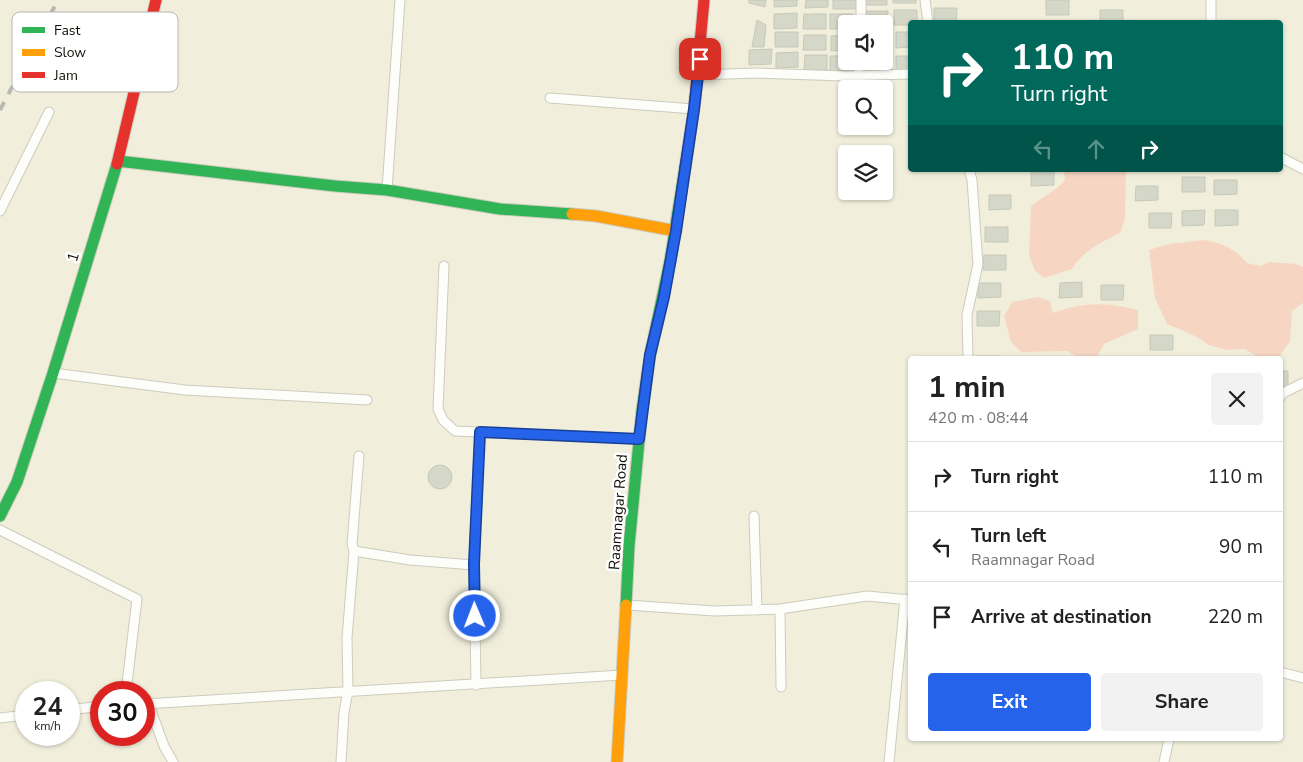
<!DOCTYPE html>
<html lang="en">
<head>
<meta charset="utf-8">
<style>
	:root { --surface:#fff; --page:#f2f2f2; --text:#222; --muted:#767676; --line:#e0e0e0; --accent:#2563eb }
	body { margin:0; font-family:"Nunito Sans",sans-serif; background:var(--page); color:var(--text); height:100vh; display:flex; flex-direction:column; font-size:19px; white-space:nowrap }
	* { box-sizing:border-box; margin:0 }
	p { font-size:16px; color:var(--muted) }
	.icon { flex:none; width:28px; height:28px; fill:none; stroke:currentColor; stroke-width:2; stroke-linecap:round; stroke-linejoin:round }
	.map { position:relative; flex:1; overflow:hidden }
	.drawer { position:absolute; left:908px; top:356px; width:375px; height:385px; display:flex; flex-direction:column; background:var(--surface); border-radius:5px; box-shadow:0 1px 4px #0004 }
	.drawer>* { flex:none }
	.top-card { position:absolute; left:908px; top:20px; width:375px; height:152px; border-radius:5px; box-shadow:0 1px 4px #0004; background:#00695c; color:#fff; overflow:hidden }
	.buttons { position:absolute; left:838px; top:15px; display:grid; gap:10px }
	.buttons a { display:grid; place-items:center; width:55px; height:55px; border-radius:5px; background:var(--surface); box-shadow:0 1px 4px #0004; font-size:25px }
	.speed { position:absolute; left:15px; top:681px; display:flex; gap:10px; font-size:25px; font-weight:700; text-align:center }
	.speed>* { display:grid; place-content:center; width:65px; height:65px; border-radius:50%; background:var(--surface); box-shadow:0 1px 4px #0004; line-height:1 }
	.speed small { font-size:12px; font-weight:400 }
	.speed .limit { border:8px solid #d22; background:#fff; color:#111 }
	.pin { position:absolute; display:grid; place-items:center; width:42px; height:42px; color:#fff; margin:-21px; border-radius:10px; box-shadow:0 2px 8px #0006 }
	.me { position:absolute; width:55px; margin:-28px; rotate:359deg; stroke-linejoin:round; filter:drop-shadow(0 0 4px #0008) }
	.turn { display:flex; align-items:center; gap:18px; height:105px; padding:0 20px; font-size:22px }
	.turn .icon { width:65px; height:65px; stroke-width:2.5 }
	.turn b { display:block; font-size:35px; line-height:42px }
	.lanes { display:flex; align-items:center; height:48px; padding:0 20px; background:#0003; justify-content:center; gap:25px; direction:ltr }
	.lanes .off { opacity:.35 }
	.round { display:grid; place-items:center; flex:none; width:52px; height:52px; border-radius:5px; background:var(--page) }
	.overview { display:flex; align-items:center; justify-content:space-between; height:85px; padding:0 20px }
	h1 { font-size:30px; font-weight:700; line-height:38px }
	.primary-button { display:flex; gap:10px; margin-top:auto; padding:10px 20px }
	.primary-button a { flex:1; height:58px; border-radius:5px; background:var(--accent); color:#fff; font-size:20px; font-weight:700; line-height:58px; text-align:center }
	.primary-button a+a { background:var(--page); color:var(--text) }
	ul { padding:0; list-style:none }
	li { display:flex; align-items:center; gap:15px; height:70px; padding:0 20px; border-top:1px solid var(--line) }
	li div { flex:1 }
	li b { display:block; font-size:19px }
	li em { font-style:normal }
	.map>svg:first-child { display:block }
	.green { fill:#f6d6c3 }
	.building { fill:#d5d7c9; stroke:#c6c8ba }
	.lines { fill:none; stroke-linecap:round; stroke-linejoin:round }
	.street-casing { stroke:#cdcbbd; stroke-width:11 }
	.fast-casing { stroke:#cdcbbd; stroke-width:13 }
	.slow-casing { stroke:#cdcbbd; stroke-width:13 }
	.jam-casing { stroke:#cdcbbd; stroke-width:13 }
	.street { stroke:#fdfdfa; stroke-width:9 }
	.fast { stroke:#30b455; stroke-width:11 }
	.slow { stroke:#ff9f0a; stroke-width:11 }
	.jam { stroke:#e5322d; stroke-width:11 }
	.rail { stroke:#b9b9b4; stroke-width:4; stroke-dasharray:9 9; stroke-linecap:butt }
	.route-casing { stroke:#184099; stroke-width:12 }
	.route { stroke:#2563eb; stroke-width:9 }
	.labels { text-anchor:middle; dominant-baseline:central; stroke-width:5; stroke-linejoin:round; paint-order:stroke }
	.street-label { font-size:15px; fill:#0f0d04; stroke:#fff }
	.key { fill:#fff; stroke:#b7b6b4; stroke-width:1 }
	.key-label { font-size:14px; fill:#0f0d04 }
</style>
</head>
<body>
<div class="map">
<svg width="1303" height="762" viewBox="0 0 1303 762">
	<rect width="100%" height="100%" fill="#f1efdc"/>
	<path class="green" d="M1064 170H1126L1125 219 1120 233C1102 242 1083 251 1072 269L1044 278 1035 271 1029 255 1031 206C1043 196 1055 192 1065 180Z
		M1204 240C1221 242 1237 250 1247 263L1260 266 1270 262 1296 264 1303 267V303L1292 311 1290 341 1279 357 1261 359 1245 349 1227 350 1211 346 1195 336 1167 324 1155 298 1149 250 1169 244Z
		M1038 297 1050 301 1053 313C1083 302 1107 302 1138 310V329L1104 344 1096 359 1078 358 1068 351 1021 352 1011 342 1004 316 1012 302Z"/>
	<path class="building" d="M749 0H766L765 7 749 3Z
		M774 0H797V6L774 7Z
		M806 0H828V7L805 8Z
		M833 0H856V9H833Z
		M865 0H887V5H865Z
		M893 0H916V3H893Z
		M1046 0H1069V15H1046Z
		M934 8H957L956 22H934Z
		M894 10H917V22H910V25H894Z
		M1100 10H1123V22H1100Z
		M865 11H888L887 25H884V24H865Z
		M797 13V28L774 29V14Z
		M804 14H826V29H803Z
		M830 14H853V24H846V29H830Z
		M757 20 766 25 764 47H752Z
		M775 32H798V47H775Z
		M896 32H910V47L896 48Z
		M884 33H888V48H884Z
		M804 35H826V50H803Z
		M846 35V50L831 51V36Z
		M772 49 771 64 749 65V50Z
		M798 52V67L776 68V53Z
		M884 54H886V69H863L864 61H884Z
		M805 55H827V70H804Z
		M830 56H846V61H853V70L830 71Z
		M896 56H910V71H896Z
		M1031 170H1054V185L1031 186Z
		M1182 177H1205V192H1182Z
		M1214 180H1237V194L1214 195Z
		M1136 186H1158V200L1135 201Z
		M989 195H1011V209L989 210Z
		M1205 210 1204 225 1182 226V211Z
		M1215 210H1238V225L1215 226Z
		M1149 213H1172L1171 228H1149Z
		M985 227H1008V242H985Z
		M984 255H1006V270H983Z
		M1082 282V297L1059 298 1060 283Z
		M978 283H1001V297L978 298Z
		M1101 285H1124L1123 300H1101Z
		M977 311H1000L999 326H977Z
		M1150 335H1173V350H1150Z
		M977 356H1000V359H977Z
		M1280 371H1288V386H1280Z
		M428 477a12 12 0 1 1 24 0a12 12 0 1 1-24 0Z"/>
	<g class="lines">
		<g class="street-casing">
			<path id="street" d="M861 0V24
				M925 0 928 22
				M1211 22V0
				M858 61 859 75
				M698 75 756 73 845 76 910 74
				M550 98 694 109
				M1280 157 1303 169
				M387 190 400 0
				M0 211 49 112
				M444 266 438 409 443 420 455 431 639 439
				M968 359 967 315 978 264 972 180 969 170
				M53 373 185 390 367 400
				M1280 397 1283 393 1303 383
				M754 516 757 610
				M0 530 137 599 126 692
				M354 551 410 560 474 565
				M627 605 715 611 780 609 867 596 910 600
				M780 609 781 687
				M1280 672 1303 678
				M476 685 474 565 480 432
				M144 704 622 675
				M149 705 164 746 173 762
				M69 710 101 706
				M0 718 26 715
				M341 762 344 712 348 691 347 638 354 551 352 544 359 456
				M889 762 905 599
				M1164 762 1169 739"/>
		</g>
		<g class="fast-casing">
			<path id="fast" d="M118 161 335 186 387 190 500 209 572 214
				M0 516 17 482 53 373 117 164
				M626 605 629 546 642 410 650 355 670 261 685 167"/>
		</g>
		<g class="slow-casing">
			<path id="slow" d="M572 214 596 216 676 231
				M617 762 626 605"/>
		</g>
		<g class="jam-casing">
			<path id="jam" d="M117 164 156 0
				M685 167 694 109 704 0"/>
		</g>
		<use href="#street" class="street"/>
		<use href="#fast" class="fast"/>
		<use href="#slow" class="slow"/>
		<use href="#jam" class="jam"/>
		<path class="rail" d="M0 110 58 0"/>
	</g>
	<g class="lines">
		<g class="route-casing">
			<path id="route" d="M475 616 474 564 480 432 639 439 650 355 664 297 676 231 694 109 700 59"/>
		</g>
		<use href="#route" class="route"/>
	</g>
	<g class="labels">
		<g class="street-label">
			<text transform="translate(73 257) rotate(-73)">1</text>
			<text transform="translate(618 512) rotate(-86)">Raamnagar Road</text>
		</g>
	</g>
	<rect x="12" y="12" width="166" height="80" rx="8" class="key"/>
	<rect x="22" y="27" width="23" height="6" fill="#30b455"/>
	<rect x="22" y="49" width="23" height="7" fill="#ff9f0a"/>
	<rect x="22" y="72" width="23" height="6" fill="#e5322d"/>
	<g class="key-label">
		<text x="54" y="35">Fast</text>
		<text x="54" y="57">Slow</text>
		<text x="54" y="80">Jam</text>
	</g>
</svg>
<div class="buttons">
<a><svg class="icon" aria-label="sound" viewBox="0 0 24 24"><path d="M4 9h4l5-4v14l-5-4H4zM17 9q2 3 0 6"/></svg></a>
<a><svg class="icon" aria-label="search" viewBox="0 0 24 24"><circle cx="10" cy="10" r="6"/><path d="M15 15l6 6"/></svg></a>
<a><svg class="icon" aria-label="layers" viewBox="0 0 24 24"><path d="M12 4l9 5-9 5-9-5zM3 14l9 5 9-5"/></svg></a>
</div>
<div class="speed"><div>24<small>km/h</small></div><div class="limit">30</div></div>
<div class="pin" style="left:700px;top:59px;background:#d93025"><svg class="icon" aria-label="arrive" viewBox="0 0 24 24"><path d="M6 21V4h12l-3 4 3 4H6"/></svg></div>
<svg class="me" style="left:475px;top:616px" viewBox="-20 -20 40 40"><circle r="17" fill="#2563eb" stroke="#fff" stroke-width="3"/><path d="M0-11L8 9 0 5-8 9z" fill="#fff"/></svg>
<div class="top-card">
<div class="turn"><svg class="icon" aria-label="right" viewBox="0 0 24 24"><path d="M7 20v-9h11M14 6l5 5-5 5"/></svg><div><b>110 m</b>Turn right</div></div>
<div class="lanes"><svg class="icon off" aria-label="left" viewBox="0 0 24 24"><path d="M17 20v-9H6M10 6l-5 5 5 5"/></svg><svg class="icon off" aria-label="ahead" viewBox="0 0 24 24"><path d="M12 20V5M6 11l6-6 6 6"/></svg><svg class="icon" aria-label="right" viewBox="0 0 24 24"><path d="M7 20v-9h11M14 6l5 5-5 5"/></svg></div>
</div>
<section class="drawer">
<div class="overview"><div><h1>1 min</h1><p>420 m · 08:44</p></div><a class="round"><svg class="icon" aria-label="close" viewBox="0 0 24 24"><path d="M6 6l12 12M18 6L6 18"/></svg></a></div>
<ul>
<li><svg class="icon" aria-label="right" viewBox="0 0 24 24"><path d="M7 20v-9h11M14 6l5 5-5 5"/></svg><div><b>Turn right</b></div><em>110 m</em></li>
<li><svg class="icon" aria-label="left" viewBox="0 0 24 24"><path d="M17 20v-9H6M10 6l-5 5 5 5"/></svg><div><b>Turn left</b><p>Raamnagar Road</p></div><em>90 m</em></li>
<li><svg class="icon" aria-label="arrive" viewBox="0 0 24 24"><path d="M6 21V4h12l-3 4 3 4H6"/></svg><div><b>Arrive at destination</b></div><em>220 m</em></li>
</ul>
<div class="primary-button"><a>Exit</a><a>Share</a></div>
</section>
</div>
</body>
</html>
